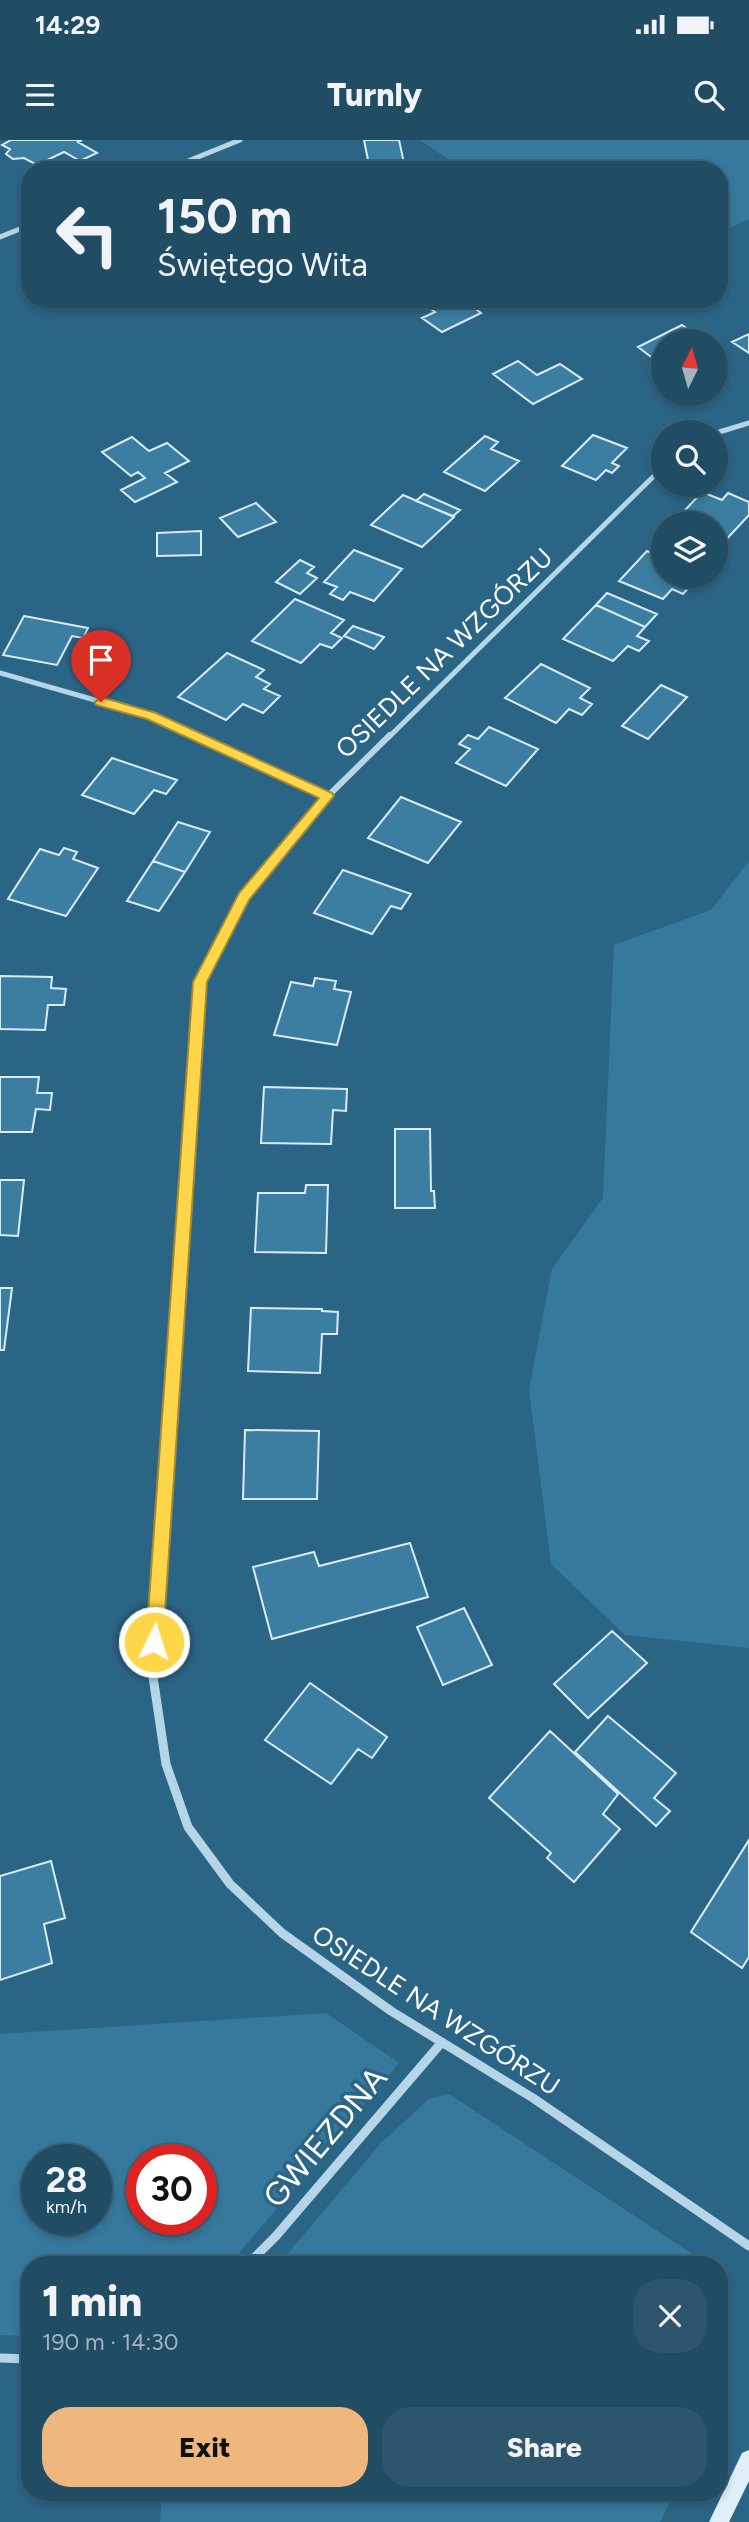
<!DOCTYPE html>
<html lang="en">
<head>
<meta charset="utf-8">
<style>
	:root { --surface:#204c64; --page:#2d566d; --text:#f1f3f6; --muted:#a2b4bf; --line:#3d6378; --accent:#edb77e }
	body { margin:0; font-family:Figtree,sans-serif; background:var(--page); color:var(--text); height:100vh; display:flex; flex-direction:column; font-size:26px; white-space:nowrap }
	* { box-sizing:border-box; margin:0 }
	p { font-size:23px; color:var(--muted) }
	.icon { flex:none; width:38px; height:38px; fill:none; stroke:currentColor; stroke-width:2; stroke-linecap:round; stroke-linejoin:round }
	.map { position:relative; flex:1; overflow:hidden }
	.panel { position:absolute; left:21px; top:2116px; width:707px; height:245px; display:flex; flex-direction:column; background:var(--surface); border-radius:28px; box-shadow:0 4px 10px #0003,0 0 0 2px var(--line) }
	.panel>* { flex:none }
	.hud { position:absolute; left:21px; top:21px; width:707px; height:147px; border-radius:28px; box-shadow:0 4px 10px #0003,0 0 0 2px var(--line); background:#204c64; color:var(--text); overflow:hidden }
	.needle { width:46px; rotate:5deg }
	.tools { position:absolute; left:651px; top:189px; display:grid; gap:14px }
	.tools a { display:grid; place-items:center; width:77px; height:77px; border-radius:50%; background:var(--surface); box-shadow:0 4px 10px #0003,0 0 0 2px var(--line); font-size:35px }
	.speed { position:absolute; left:21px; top:2004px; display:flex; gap:14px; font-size:35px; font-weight:700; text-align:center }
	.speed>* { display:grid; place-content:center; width:91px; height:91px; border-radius:50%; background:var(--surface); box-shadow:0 4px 10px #0003,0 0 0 2px var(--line); line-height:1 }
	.speed small { font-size:18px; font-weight:400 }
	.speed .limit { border:10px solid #d22; background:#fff; color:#111 }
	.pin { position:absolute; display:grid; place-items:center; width:60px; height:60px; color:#fff; margin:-72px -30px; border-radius:50% 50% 50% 0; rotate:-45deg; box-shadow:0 0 7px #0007 }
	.pin .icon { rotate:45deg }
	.me { position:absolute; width:77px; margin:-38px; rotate:4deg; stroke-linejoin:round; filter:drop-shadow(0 0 5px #0008) }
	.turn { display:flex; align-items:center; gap:24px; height:147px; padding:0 21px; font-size:32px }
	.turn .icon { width:91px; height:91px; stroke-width:2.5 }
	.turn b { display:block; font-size:49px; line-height:60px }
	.round { display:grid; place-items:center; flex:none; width:74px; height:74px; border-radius:28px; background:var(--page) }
	.summary { display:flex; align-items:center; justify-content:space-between; height:119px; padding:0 21px }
	h1 { font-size:42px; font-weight:800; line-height:52px }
	.primary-button { display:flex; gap:14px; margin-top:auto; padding:14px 21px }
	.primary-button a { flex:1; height:80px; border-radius:28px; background:var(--accent); color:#111; font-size:28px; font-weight:800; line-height:80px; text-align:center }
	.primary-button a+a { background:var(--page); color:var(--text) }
	.status { display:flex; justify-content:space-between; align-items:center; height:49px; padding:0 35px; background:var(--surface); direction:ltr }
	.status svg { height:19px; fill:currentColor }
	header { display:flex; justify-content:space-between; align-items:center; height:91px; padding:0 21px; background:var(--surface); font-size:32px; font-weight:800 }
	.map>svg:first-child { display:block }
	.green { fill:#36799d; fill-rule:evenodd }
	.building { fill:#3c7ea2; stroke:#d9ecf6; stroke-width:2 }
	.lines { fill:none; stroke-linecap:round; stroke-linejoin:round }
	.street-far2 { stroke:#b6d6e7; stroke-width:5 }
	.street-far1 { stroke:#b6d6e7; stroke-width:6 }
	.street { stroke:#b6d6e7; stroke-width:9 }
	.secondary { fill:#e0eef7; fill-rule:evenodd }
	.route { fill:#ffd54a; stroke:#a68a30; stroke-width:2 }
	.labels { text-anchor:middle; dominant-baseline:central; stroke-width:7; stroke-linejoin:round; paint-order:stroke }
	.street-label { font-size:26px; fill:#fff; stroke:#2b6586 }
	.near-street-label { font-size:32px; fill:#fff; stroke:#2b6586 }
</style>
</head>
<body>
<div class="status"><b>14:29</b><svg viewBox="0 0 49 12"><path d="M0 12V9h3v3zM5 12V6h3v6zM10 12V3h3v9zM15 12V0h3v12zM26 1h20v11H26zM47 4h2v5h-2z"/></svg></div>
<header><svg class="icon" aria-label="menu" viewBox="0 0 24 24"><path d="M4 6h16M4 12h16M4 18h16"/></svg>Turnly<svg class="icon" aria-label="search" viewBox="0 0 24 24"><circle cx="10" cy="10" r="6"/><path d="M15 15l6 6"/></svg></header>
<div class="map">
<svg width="749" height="2382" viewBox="0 0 749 2382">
	<rect width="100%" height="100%" fill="#2b6586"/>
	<path class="green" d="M420 0H749V79L719 93V30H464Z
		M749 721V1508L625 1495 551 1424 529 1250 552 1129 603 1058 614 805 711 770Z
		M326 1873 399 1923 230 2124H30V2196L0 2195V1894ZM37 2020H96V2079H37ZM142 2020H201V2079H142Z
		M449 1954 703 2121 704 2124H279L381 2003 429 1959Z
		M719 2164 723 2175 729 2225 719 2251Z
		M162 2352H675L660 2382H160Z"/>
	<path class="building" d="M11 0H82L78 2 97 13 80 21 64 12 37 25 24 18 13 19 6 14 10 9 2 5Z
		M364 0H399L404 23 369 25Z
		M437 159H456L465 166 469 164 481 173 442 192 422 178 435 172 425 165Z
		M682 185 705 201H663V226L638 207Z
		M749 194V213L732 202Z
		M518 221 537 235 560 224 582 239 533 264 493 234Z
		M593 295 627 308 612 323 619 326 612 333 606 330 596 340 562 326Z
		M485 296 498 302 491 309 519 321 485 351 444 332Z
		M132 297 149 311 167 303 189 321 165 333 177 342 135 362 121 350 145 338 138 332 131 336 102 312Z
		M702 352 722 360 728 353 749 362V375L722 404 716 401V383H673Z
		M424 354 460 370 453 376 416 361Z
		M403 355 454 377 422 407 371 385Z
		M256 363 276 382 238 397 220 378Z
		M201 391V415L157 416V393Z
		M354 410 402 429 374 461 350 452 343 460 330 454 337 447 324 442Z
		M647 411 663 418V436H699L683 454 672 449 663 459 619 441Z
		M300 420 314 427 307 433 317 438 300 454 276 442Z
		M607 453 657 474 645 487 596 465Z
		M295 459 344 480 331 493 342 498 332 508 320 504 301 523 252 501Z
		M596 465 645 487 637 496 649 501 639 511 628 506 613 521 563 499Z
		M24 476 88 488 83 498 72 496 57 525 3 515Z
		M353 486 384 497 374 509 344 496Z
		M227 513 264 530 256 537 270 544 264 549 280 556 263 573 243 564 226 580 178 557Z
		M541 524 590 548 580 558 592 564 582 575 569 569 556 583 505 558Z
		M661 545 687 557 648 599 622 586Z
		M489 587 538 609 506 646 456 623 470 609 459 604 468 595 478 599Z
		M112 618 177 640 166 654 154 650 134 674 82 655Z
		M401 657 461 682 428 723 368 698Z
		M178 682 210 692 185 732 153 721Z
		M64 708 77 712 73 719 98 728 66 776 8 759 40 709 59 715Z
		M153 721 185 732 159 771 127 761Z
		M343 730 411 754 401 769 391 766 372 794 314 773Z
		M0 836 52 837 51 848 66 849 64 865H48L45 890 0 889Z
		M315 838 336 841 334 849 351 852 337 905 274 895 291 842 313 846Z
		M0 937H39L37 953H52L50 970 36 969 32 992H0Z
		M264 947 347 949 346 971 333 970 331 1004 261 1003Z
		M395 989H430L431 1051H434L435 1068H395Z
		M0 1040H24L18 1096 0 1095Z
		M306 1045H328L326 1113 255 1112 258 1053H305Z
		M0 1148H12L4 1210H0Z
		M251 1168 322 1169V1171L338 1172 337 1194H322L320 1233 248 1231Z
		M245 1290 319 1291 317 1359H243Z
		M410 1403 428 1457 272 1499 253 1427 314 1412 319 1426Z
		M464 1468 492 1525 443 1545 417 1487Z
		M612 1491 647 1523 588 1578 554 1544Z
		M310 1543 387 1597 372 1618 358 1609 331 1644 265 1600Z
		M608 1576 676 1633 654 1658 670 1671 656 1686 575 1612Z
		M550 1591 618 1654 603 1674 620 1689 574 1742 547 1718 551 1713 489 1658Z
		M749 1700V1817L742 1828 691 1792Z
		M51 1721 65 1778 44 1784 52 1823 0 1840V1736Z"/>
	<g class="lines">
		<path class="street-far2" d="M166 30 240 0
			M0 97 30 85
			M716 293 749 283
			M0 533 151 576 197 597
			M389 597 663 327"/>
		<path class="street-far1" d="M193 595 328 656
			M163 1372 200 842 244 757 328 656 390 595"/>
		<path class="street" d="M163 1371 152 1530 166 1624 188 1687 230 1744 282 1793 391 1871 533 1958 749 2106
			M248 2124 276 2096 442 1902
			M0 2218 30 2219"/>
		<path class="secondary" d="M749 2310V2341L729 2382H709L742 2313Z"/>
	</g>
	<path class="route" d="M101 557 156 573 332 653 334 656 249 760 207 842 163 1502 161 1508 154 1511 148 1508 146 1502 193 842 239 753 319 658 147 579 96 565 95 562Z"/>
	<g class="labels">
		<g class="street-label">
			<text transform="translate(444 513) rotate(-44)">OSIEDLE NA WZGÓRZU</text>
			<text transform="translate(436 1870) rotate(33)">OSIEDLE NA WZGÓRZU</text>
		</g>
		<g class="near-street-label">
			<text transform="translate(325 1997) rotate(-50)">GWIEZDNA</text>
		</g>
	</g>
</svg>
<div class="tools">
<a><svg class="needle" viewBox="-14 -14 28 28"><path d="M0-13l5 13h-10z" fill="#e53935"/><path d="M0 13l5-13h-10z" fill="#a2b4bf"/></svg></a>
<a><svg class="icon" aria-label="search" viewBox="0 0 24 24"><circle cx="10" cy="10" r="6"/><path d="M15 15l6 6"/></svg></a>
<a><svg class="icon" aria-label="layers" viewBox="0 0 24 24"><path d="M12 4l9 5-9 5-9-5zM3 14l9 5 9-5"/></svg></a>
</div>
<div class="speed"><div>28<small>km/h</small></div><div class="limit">30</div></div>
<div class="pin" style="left:101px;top:562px;background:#d93025"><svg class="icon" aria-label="arrive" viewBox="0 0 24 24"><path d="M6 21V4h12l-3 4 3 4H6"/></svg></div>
<svg class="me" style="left:154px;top:1502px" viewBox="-20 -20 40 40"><circle r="17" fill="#ffd54a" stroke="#fff" stroke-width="3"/><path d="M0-11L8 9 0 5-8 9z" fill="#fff"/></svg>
<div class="hud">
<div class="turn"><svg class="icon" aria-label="left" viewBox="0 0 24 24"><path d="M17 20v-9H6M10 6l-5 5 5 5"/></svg><div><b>150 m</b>Świętego Wita</div></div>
</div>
<section class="panel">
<div class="summary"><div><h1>1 min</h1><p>190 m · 14:30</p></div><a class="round"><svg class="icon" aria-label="close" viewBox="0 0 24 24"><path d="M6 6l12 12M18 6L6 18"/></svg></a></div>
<div class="primary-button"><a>Exit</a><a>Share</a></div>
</section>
</div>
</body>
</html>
